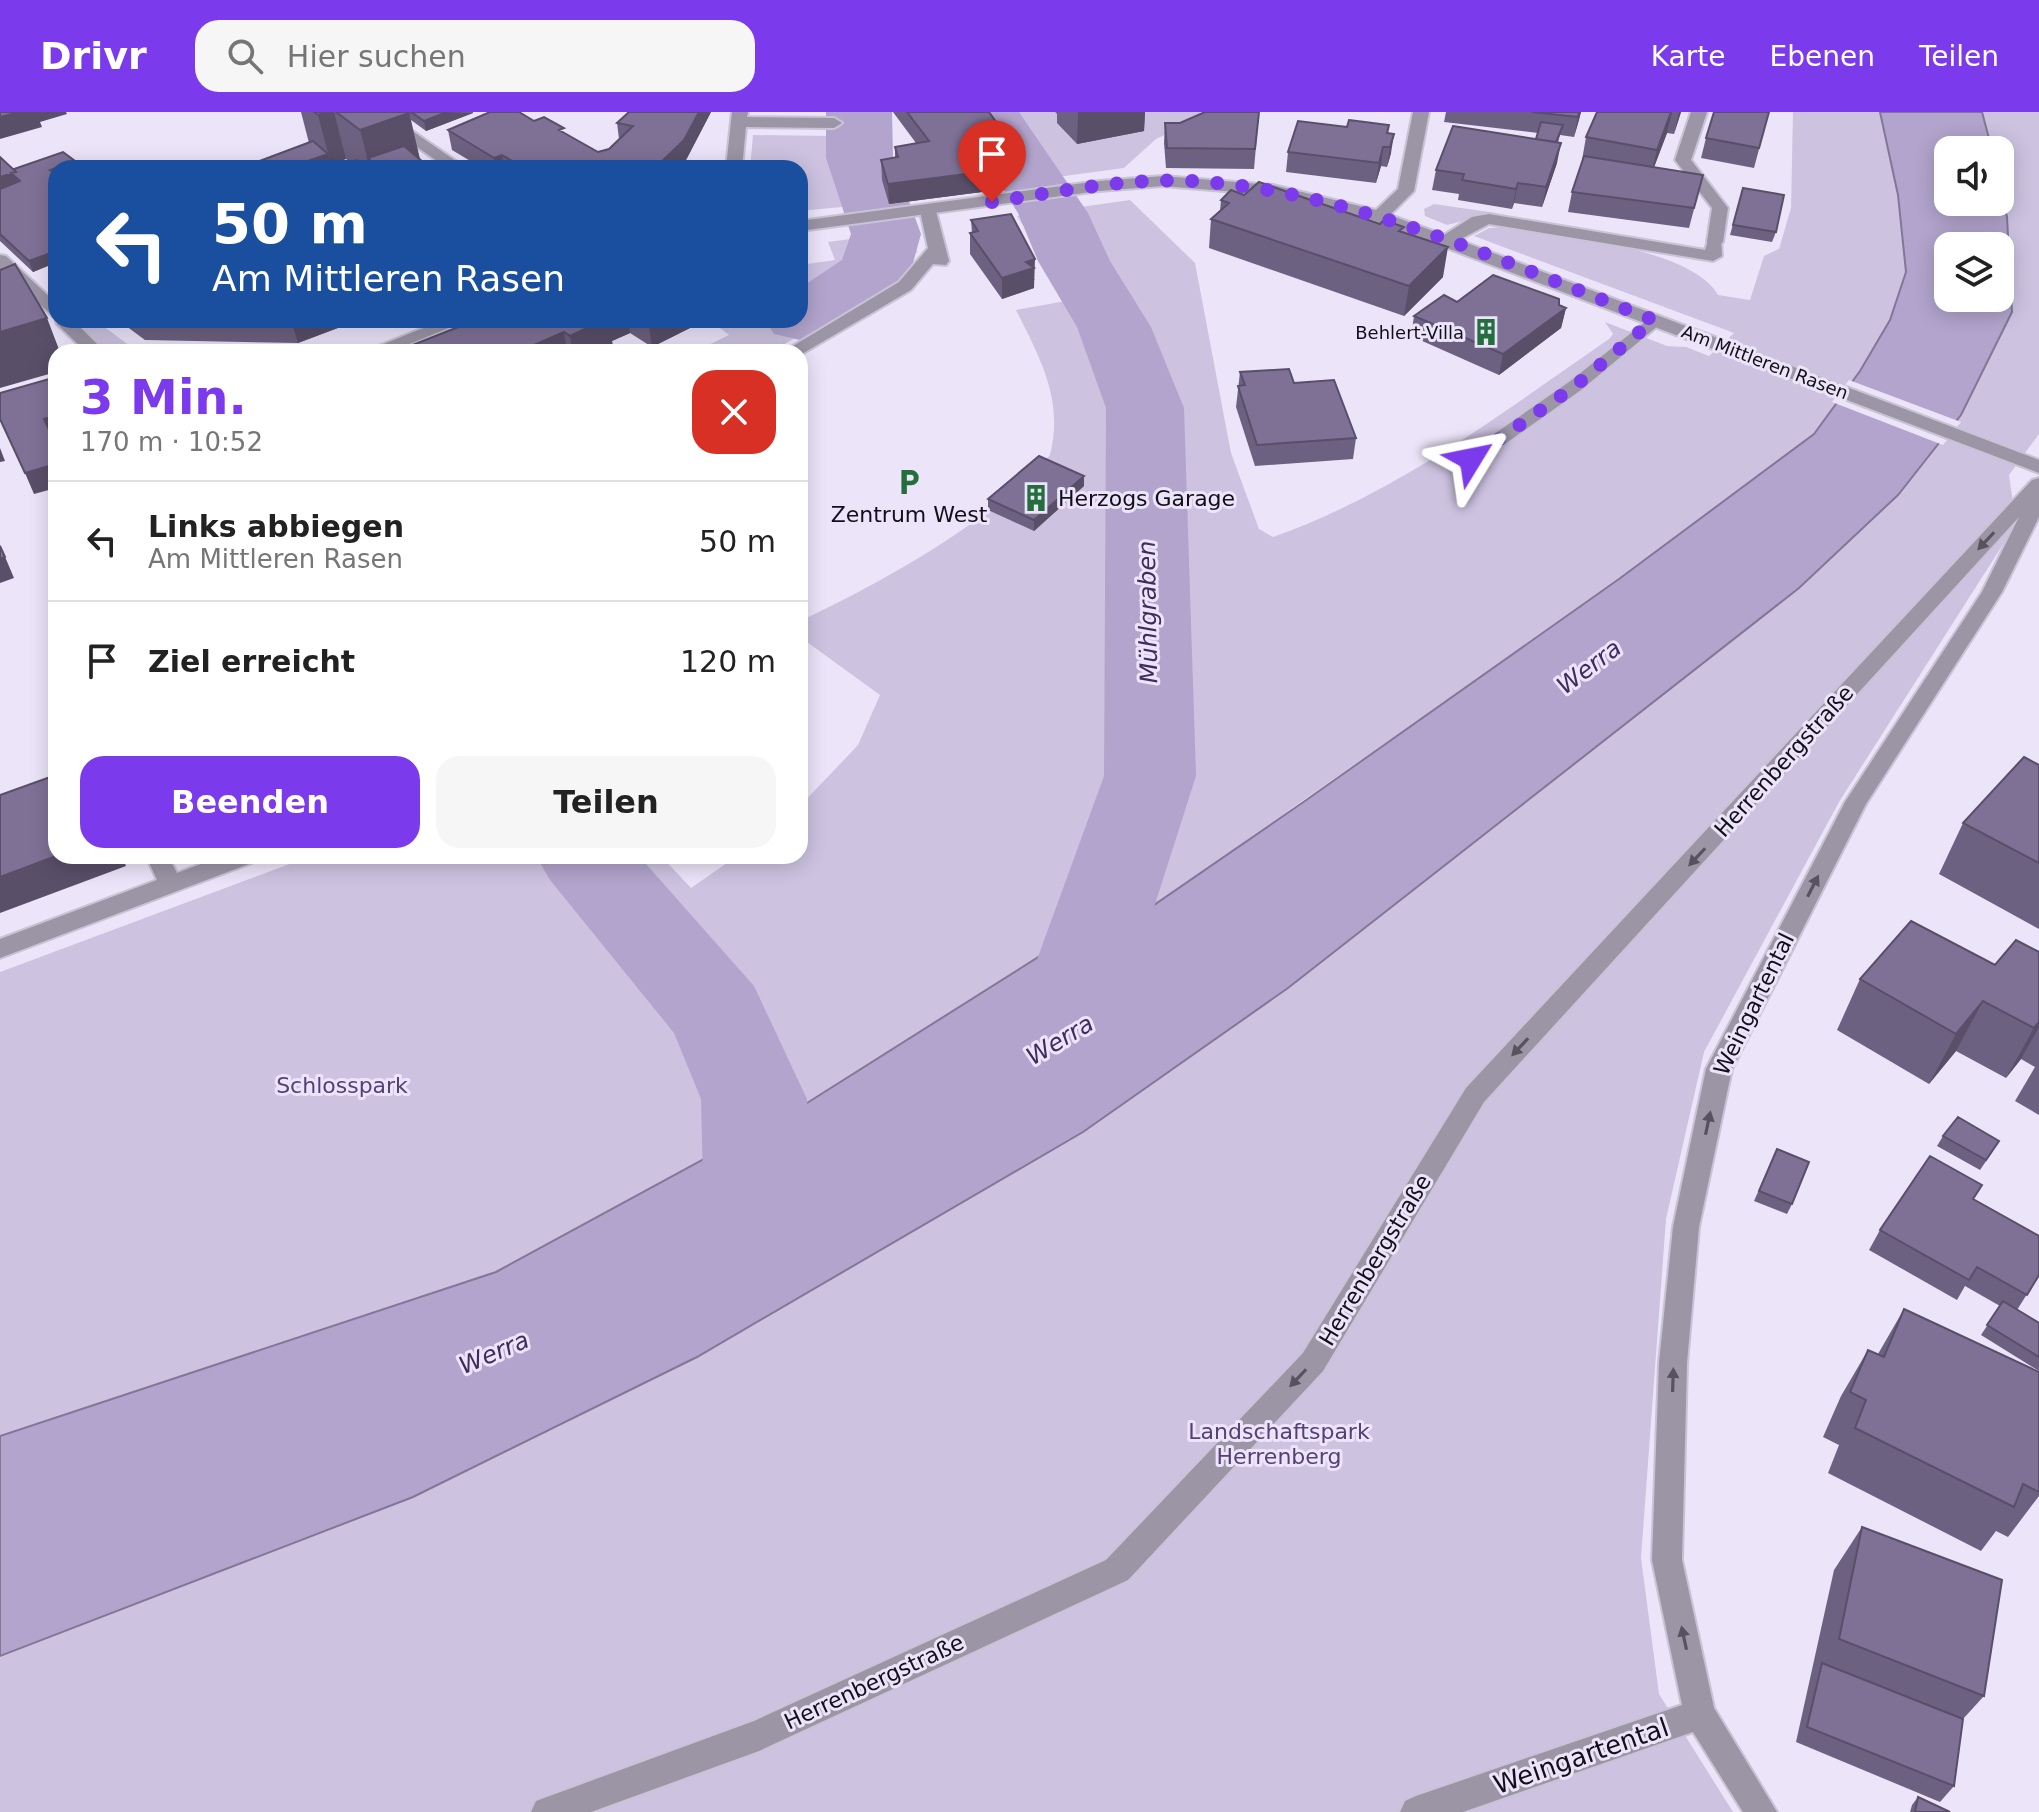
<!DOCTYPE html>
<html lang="de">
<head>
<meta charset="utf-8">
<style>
	:root { --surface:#fff; --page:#f6f6f6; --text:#222; --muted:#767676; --line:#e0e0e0; --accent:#7c3aed }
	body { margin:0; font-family:"DejaVu Sans",sans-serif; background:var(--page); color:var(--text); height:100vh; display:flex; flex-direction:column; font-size:30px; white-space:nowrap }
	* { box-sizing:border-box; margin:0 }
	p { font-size:26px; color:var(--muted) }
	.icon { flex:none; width:44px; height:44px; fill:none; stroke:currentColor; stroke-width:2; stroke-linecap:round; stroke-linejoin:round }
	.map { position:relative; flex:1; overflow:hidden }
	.sheet { position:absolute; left:48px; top:232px; width:760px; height:520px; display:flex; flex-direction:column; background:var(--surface); border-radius:24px; box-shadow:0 4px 20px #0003 }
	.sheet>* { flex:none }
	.hud { position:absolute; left:48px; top:48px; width:760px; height:168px; border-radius:24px; box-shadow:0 4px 20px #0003; background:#1a4fa0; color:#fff; overflow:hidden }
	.fabs { position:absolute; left:1934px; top:24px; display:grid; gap:16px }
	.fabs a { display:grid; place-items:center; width:80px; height:80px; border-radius:16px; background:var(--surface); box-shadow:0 4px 20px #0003; font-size:40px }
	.pin { position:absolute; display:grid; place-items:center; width:68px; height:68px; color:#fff; margin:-82px -34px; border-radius:50% 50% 50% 0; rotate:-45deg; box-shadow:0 0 8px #0007 }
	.pin .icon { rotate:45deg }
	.me { position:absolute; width:88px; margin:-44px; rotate:55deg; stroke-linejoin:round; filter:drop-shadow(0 0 6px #0008) }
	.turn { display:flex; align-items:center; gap:28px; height:168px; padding:0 32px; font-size:36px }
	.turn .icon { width:104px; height:104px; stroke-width:2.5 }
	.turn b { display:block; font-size:56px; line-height:68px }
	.round { display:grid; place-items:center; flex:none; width:84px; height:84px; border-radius:24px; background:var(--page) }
	.head { display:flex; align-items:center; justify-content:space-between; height:136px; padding:0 32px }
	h1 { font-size:48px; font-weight:600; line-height:60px; color:var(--accent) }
	.primary-button { display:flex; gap:16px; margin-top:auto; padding:16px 32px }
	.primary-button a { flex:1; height:92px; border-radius:24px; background:var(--accent); color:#fff; font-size:32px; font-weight:600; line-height:92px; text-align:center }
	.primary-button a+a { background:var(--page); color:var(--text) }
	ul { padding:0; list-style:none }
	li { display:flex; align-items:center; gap:24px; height:120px; padding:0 32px; border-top:2px solid var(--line) }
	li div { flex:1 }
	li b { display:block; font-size:30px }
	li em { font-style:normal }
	header { display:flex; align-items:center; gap:48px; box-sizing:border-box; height:112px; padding:0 40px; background:var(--accent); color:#fff }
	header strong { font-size:38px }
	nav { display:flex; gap:44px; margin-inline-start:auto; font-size:28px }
	.search { width:560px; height:72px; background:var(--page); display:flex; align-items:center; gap:20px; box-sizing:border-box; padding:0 28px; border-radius:24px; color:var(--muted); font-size:30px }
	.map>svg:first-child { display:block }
	.green { fill:#cdc3e1; fill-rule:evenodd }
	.water { fill:#b2a4cc; stroke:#827797; stroke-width:2; fill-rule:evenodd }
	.pier { fill:#ece5fa }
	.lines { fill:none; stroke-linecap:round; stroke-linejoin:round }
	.river { fill:#b2a4cc; fill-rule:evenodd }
	.lane-casing { stroke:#c9c3d6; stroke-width:4 }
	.street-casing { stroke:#c9c3d6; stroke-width:4 }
	.lane { fill:#9b95a6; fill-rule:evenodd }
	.street { fill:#9b95a6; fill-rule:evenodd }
	.wall { fill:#6d6181 }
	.shaded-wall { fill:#594f69 }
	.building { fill:#7f7196; stroke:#594f69; stroke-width:2 }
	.oneway { fill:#575260 }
	.route { stroke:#7c3aed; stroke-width:14; stroke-dasharray:0 25.2 }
	.labels { text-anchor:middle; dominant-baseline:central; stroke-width:6; stroke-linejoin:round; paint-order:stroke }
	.far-poi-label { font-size:18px; fill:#130f1a; stroke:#ece5fa; text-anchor:end }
	.far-street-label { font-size:18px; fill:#130f1a; stroke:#ece5fa }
	.poi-label { font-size:22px; fill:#130f1a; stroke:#ece5fa; text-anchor:start }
	.street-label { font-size:22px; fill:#130f1a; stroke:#ece5fa }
	.park-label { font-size:22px; fill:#564075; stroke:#ece5fa }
	.water-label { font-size:24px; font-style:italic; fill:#412b5e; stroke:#ece5fa }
	.near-street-label { font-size:26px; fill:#130f1a; stroke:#ece5fa }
</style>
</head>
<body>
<header>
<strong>Drivr</strong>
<div class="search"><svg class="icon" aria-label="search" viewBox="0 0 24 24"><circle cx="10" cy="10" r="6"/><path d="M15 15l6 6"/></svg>Hier suchen</div>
<nav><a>Karte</a><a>Ebenen</a><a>Teilen</a></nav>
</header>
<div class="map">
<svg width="2039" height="1700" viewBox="0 0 2039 1700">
	<rect width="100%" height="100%" fill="#ece5fa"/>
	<path class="green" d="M993 0H1055L1063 9 1121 0H1245L1210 2 1156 27 1124 56 1042 67Z
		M1793 0H2039V322L2009 363 2016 412 1839 690 1704 940 1666 1107 1641 1446 1659 1582 1733 1700H0V1544L413 1385 697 1245 815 1177 1288 876 1799 476 1898 383 1936 334 1834 294 1814 322 1619 467 1151 795 1051 837 807 991 496 1160 0 1324V860L311 744H661L691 776 737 744H800V694L858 633 880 583 800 525V509C877 473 995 408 1050 343 1064 288 1040 246 1016 198L1071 188 1017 104 1130 88 1195 151 1231 341 1259 417 1273 425C1397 381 1502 301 1609 227L1613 222 1605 210 1667 234 1686 235 1709 244 1734 221 1474 124 1489 116 1508 115C1559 124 1692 136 1718 183L1750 188 1764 144 1779 137 1791 96ZM1948 38H2000V90H1948ZM1948 134H2000V186H1948Z
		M845 17 863 93 800 99V56H750L753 23 832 24 835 18Z
		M1434 92 1496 101 1447 113 1425 104 1424 97Z
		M911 119 917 140 888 171 771 240H694L729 223 716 213 726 208H800V153L835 148 828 130Z
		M73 208H95L130 234 119 240H107Z"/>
	<path class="water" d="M1880 0H1982L1992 38H1948V90H2000V74L2007 105 2012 200 1961 303 1898 383 1799 476 1288 876 1083 1020 697 1245 413 1385 0 1544V1324L496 1160 807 991 1051 837 1151 795 1302 691 1619 467 1814 322 1860 259 1890 208 1906 160 1898 83ZM1948 134H2000V186H1948Z"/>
	<path class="pier" d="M1849 268 1961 310 1943 333 1832 290Z"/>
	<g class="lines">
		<path class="river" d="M826 0H892L893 46 921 122 913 151 881 189 826 222 800 228 774 222 765 208H800V176L842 148 851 122 826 46Z
			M953 0H1019L1088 101 1110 149 1151 215 1184 296 1196 664 1111 930 1096 958 1059 970 1022 958 1007 930 1104 664 1106 296 1077 215 1038 149 1018 101Z
			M536 744H639L754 874 807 987 814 1115 798 1148 759 1161 720 1148 704 1115 701 987 674 921 550 768Z"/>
		<g class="lane-casing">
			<path id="lane" d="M1691 0H1707L1691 48 1728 96 1723 130 1715 135 1707 130 1712 96 1675 48Z
				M928 94 936 99 949 149 946 153 933 152 911 178 800 243V240H783L899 170 928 136 920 99Z
				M1654 203 1660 204V212L1581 278 1478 351H1464V343L1569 270Z
				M146 744H168L177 761 222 744H257L254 750 0 846V827L157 768Z"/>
		</g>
		<g class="street-casing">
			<path id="street" d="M367 0H385L466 56H447Z
				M732 0H748L747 5 834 6 842 11 834 16 746 15 742 56H726Z
				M1413 0H1429L1414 79 1390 103 1444 123 1472 105 1489 102 1705 138 1709 126H1721L1722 144 1713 149 1489 112 1459 128 2039 348V361L1373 108 1273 83 1163 74 1099 79 800 119V109L1099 69 1163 64 1273 73 1376 98 1398 77Z
				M0 143 6 144 56 191V208H73L105 240H86L57 212 55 206 0 157Z
				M443 208H468L390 240H364Z
				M2039 366V405L2002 480 1866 692 1732 957 1699 1115 1687 1251 1682 1448 1714 1596 1777 1700H1743L1693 1620 1463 1700H1400L1405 1689 1416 1684 1682 1593 1652 1448 1659 1251 1673 1115 1706 957 1845 690 1982 480 2019 405 1484 990 1323 1259 1128 1468 759 1639 591 1700H531L536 1689 754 1609 1106 1448 1303 1241 1466 976 2032 368Z"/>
		</g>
		<use href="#lane" class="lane"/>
		<use href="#street" class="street"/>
	</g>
	<path class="wall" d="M301 0H473V1L426 19 411 8 420 47 430 56H334L350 50 346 47 319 56 309 31Z
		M627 0H711L686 48 678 56H482L452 38 448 18 534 9 564 21 598 40 609 37 619 27 617 11 627 2Z
		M893 0H989L1013 34V54L1004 56 1005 77 889 92 882 68 881 48 895 46V35L916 31Z
		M1055 0H1145L1144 19 1077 32 1057 11V2Z
		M1259 0 1254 57 1166 56 1164 31 1165 11H1180Z
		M1446 0H1581L1574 25 1560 23 1558 31 1557 51 1542 95 1514 91 1512 97 1458 88 1459 82 1432 78 1436 58 1536 27 1538 21 1444 10Z
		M1597 0H1681L1674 22 1667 21 1654 55 1703 63 1689 116 1568 100 1572 80 1581 54 1586 25Z
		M1769 0 1754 56 1701 46 1706 26Z
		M1389 13 1388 21 1391 41 1387 55 1381 54 1376 71 1286 60 1288 40 1347 15Z
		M0 45 14 57 75 49 77 56H56V153L55 151 33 160 0 129Z
		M1743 76 1776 120 1772 130 1730 123Z
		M1221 88 1403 121 1443 165 1404 204 1209 136 1211 107 1220 99Z
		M971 108 1035 168H1034V176L1002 187 970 142V121H972Z
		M1457 190 1559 193 1566 196 1561 216 1499 263 1411 224 1414 204Z
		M118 208H359L298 231 145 228Z
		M476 208H706L652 235 630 221 612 229 613 236 605 240H412L410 234Z
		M1240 260 1294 271 1356 326 1353 347 1255 354 1236 295Z
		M1084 374 1034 419 988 398V387Z
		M2039 653V817L1939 762 1963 711Z
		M2039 840V1003L2015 989 2035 955 2021 947 2006 966 1956 939 1929 972 1837 918 1860 867 1995 853Z
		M1943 1024 1993 1039 1980 1058 1937 1034Z
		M1777 1037 1792 1092 1787 1102 1754 1089Z
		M1973 1088 2039 1163 2017 1198 2039 1211V1259L1981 1223 2000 1194 1965 1174 1957 1188 1869 1138 1880 1118Z
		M1904 1197 2039 1260V1384L2008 1425 1996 1419 1981 1439 1828 1361 1839 1333 1823 1325 1841 1284 1868 1238 1878 1242Z
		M1862 1415 1984 1584 1963 1607 1954 1674 1940 1690 1796 1630 1834 1458Z
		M1918 1685 1950 1700H1910L1912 1693Z"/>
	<path class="shaded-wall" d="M19 0H66L67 2 40 10 42 15 0 27V5Z
		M328 0H334L346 47 331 52 318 3Z
		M447 0 473 1 426 19 424 9Z
		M699 0H711L686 48 678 56H655Z
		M1078 0H1145L1144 19 1077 32Z
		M1579 0H1581L1579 8 1574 25Z
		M1671 0H1672L1667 21 1650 66 1657 38Z
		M1679 0H1681L1674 22Z
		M409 1 420 49 375 53 368 46 370 56 360 18Z
		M1394 22 1391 41 1387 55 1390 35Z
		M1561 31 1557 51 1542 95 1546 75Z
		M1013 34V54L992 58V38Z
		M1383 35 1381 54 1376 71 1379 51Z
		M328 42 331 52 319 56H288Z
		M502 43 504 56H496L494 46Z
		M75 49 77 56H56Z
		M1005 57V77L889 92 888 72Z
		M16 60 24 80 0 88V65Z
		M1518 71 1514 91 1512 97 1516 77Z
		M1448 135 1443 165 1404 204 1409 174Z
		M56 139V146L52 143 55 151 33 160 29 149Z
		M1035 147 1034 176 1002 187V166L1026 150Z
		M1566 196 1561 216 1499 263 1503 242Z
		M47 206 60 240H56V260L0 276V220Z
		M291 208H359L298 231Z
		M603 208H628L630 221 612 229 613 236 605 240H573L570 224Z
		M648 208H706L652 235Z
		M564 220 567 240H526L525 237Z
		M56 304V327L53 328 44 307Z
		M0 336 5 349 0 350Z
		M56 352V376L34 382 25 361Z
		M1084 364V374L1034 419V408Z
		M0 433 14 466 0 471Z
		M56 744H122L126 754 0 801V765Z
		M1983 889 1956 939 1929 972 1956 922Z
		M2039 910V915L2021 947 2006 966 2034 916Z"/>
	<path class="building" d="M0 0H19L0 5Z
		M314 0H328L318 3Z
		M336 0H408L409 1 360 18Z
		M411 0H447L424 9Z
		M490 0H519L534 9 544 5 564 16 559 18 598 40 609 37 633 14 617 11 629 0H699L684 28 655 56H524L502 43 494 46 448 18Z
		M907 0H989L1013 34 992 38 1005 57 888 72 881 48 898 45 895 35 929 29Z
		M1205 0H1259L1255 37 1167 36 1165 11H1180Z
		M1532 0H1579L1578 5Z
		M1597 0H1671L1657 38 1586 25Z
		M1714 0H1769L1759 36 1706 26Z
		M1349 8 1389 13 1387 21 1394 22 1390 35H1383L1379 51 1288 40 1298 9 1347 15Z
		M1541 10 1563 13 1556 30 1536 27Z
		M1453 14 1561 31 1546 75 1518 71 1516 77 1462 68 1464 62 1436 58Z
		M313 29 328 42 288 56H241Z
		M404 34 430 56H367L375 53 368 46Z
		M63 40 75 49 50 58 56 63V139L29 149 0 122V77L20 69 11 61 16 60 14 57Z
		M1584 44 1703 63 1694 96 1572 80Z
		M0 45 16 60 0 65Z
		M357 48 369 56H334Z
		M1259 70 1380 112 1384 108 1404 115 1399 119 1448 135 1409 174 1211 107 1229 91 1221 88 1231 78 1244 83Z
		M1743 76 1784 83 1776 120 1733 113Z
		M1011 102 1035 147 1026 150 1034 156 1002 166 970 121 978 119 971 108Z
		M15 152 47 206 0 220V158Z
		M1493 163 1559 187V193L1566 196 1503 242 1414 204 1444 183 1457 190Z
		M476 208H604L570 224 564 220 525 237 529 240H418L410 234Z
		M1289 257 1294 271 1334 268 1356 326 1257 333 1238 274 1245 273 1240 260Z
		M56 265V304L44 307 56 333V352L25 361 0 307V281Z
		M1039 344 1084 364 1034 408 988 387Z
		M0 434 5 445 0 447Z
		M2024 645 2039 653V751L1963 711Z
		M56 663V744L0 765V683Z
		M1911 809 1995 853 2016 828 2039 840V910L2034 916 1983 889 1956 922 1860 867Z
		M1958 1005 1999 1029 1986 1048 1943 1024Z
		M1777 1037 1809 1050 1792 1092 1759 1079Z
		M1930 1044 1982 1073 1973 1087 2039 1124V1163L2027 1183 1977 1155 1969 1168 1880 1118Z
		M2003 1189 2039 1211V1245L1987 1213Z
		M1904 1197 2039 1260V1380L2023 1372 2014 1395 1855 1316 1866 1288 1850 1280 1868 1238 1884 1245Z
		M1862 1415 2002 1468 1984 1584 1839 1527Z
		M1822 1551 1963 1607 1954 1674 1807 1615Z
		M1918 1685 1950 1700H1915Z"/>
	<defs><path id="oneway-solid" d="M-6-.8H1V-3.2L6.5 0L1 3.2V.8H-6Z" transform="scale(2)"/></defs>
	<g class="oneway">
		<use href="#oneway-solid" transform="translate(1986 429) rotate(133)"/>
		<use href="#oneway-solid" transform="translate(1697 745) rotate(133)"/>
		<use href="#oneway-solid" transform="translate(1813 774) rotate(-63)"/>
		<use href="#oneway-solid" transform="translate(1520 935) rotate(133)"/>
		<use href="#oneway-solid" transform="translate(1708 1011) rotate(-78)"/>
		<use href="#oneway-solid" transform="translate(1298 1266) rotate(133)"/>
		<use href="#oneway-solid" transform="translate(1673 1268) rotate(-88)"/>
		<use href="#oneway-solid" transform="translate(1684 1526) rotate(-102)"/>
	</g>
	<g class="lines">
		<path class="route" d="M992 90C1058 80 1124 66 1191 69 1351 78 1505 151 1654 208L1575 274 1471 347"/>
	</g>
	<defs>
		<g id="building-bare" transform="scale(2.16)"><path d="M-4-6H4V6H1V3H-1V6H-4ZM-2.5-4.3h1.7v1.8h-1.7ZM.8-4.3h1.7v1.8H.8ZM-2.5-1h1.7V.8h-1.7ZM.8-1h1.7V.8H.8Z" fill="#226e3d" stroke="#ece5fa" stroke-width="2.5" paint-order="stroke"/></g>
		<g id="parking-bare" transform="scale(2.16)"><path d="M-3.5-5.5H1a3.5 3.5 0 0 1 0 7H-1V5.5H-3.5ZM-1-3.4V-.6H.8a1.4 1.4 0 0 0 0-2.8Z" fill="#226e3d" stroke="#ece5fa" stroke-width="2.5" paint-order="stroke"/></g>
	</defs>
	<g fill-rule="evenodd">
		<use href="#building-bare" x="1486" y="220"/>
		<use href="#parking-bare" x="909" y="370"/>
		<use href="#building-bare" x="1036" y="386"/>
	</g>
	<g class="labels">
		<g class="far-poi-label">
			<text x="1464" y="220">Behlert-Villa</text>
		</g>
		<g class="far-street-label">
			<text transform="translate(1765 250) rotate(21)">Am Mittleren Rasen</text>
		</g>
		<g class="poi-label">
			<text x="1058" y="386">Herzogs Garage</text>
			<text x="909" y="402" text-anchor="middle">Zentrum West</text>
		</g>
		<g class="street-label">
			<text transform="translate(1784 649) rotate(-48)">Herrenbergstraße</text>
			<text transform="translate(1754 892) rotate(-64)">Weingartental</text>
			<text transform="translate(1375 1148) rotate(-59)">Herrenbergstraße</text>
			<text transform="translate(874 1570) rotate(-25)">Herrenbergstraße</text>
		</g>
		<g class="park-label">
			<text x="342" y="973">Schlosspark</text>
			<text x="1279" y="1319">Landschaftspark<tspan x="1279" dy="25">Herrenberg</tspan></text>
		</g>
		<g class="water-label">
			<text transform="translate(1148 500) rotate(-91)">Mühlgraben</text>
			<text transform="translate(1589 555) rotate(-37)">Werra</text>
			<text transform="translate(1060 928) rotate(-31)">Werra</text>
			<text transform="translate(494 1241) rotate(-23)">Werra</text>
		</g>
		<g class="near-street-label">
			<text transform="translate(1581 1644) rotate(-19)">Weingartental</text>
		</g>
	</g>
</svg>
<div class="fabs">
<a><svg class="icon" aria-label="sound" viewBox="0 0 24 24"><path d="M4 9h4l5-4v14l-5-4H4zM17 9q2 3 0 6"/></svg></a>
<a><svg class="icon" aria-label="layers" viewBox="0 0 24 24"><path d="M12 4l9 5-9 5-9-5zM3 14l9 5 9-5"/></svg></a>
</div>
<div class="pin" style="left:992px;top:90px;background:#d93025"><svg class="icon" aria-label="arrive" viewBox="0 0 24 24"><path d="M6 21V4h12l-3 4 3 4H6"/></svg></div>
<svg class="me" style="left:1471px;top:347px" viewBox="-20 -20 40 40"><path d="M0-17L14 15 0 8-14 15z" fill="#7c3aed" stroke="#fff" stroke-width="4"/></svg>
<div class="hud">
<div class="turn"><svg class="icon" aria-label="left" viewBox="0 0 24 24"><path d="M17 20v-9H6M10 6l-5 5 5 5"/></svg><div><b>50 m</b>Am Mittleren Rasen</div></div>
</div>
<section class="sheet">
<div class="head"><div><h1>3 Min.</h1><p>170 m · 10:52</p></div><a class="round" style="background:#d93025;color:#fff"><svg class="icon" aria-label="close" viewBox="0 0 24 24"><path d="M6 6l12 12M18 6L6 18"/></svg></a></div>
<ul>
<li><svg class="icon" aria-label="left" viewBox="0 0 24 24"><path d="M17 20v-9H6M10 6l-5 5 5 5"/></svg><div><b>Links abbiegen</b><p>Am Mittleren Rasen</p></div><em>50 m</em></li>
<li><svg class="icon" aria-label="arrive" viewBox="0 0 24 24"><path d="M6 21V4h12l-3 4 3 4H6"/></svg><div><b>Ziel erreicht</b></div><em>120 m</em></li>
</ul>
<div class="primary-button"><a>Beenden</a><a>Teilen</a></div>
</section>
</div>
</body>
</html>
